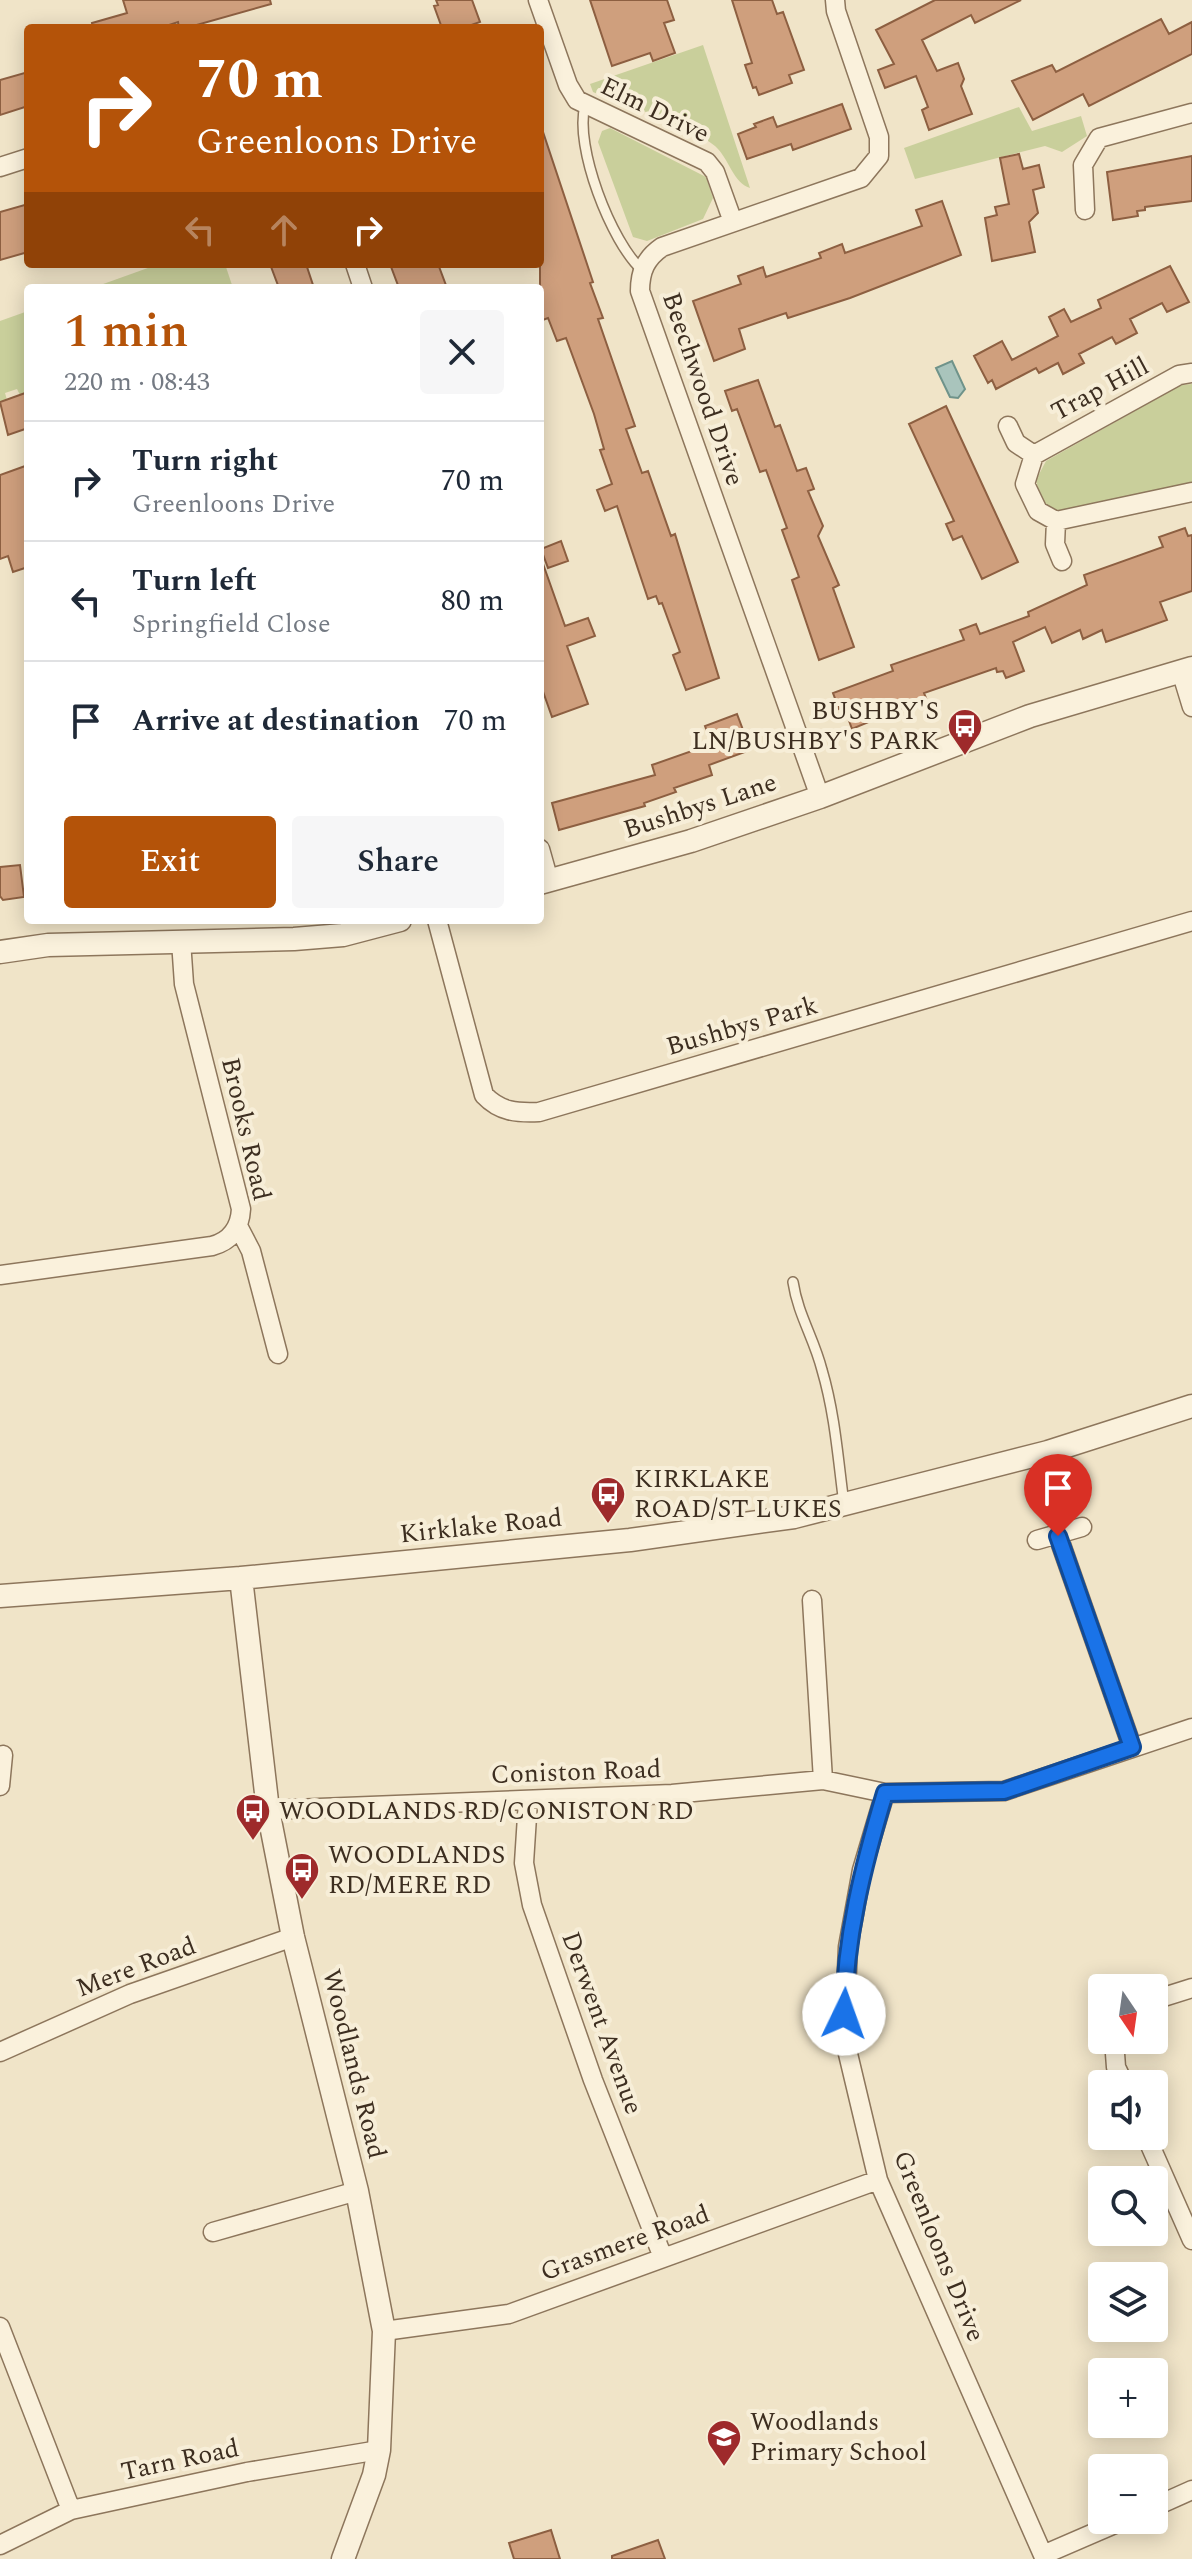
<!DOCTYPE html>
<html lang="en">
<head>
<meta charset="utf-8">
<style>
	:root { --surface:#fff; --page:#f6f6f7; --text:#1f2937; --muted:#747a83; --line:#e0e1e3; --accent:#b45309 }
	body { margin:0; font-family:Spectral,serif; background:var(--page); color:var(--text); height:100vh; display:flex; flex-direction:column; font-size:30px; white-space:nowrap }
	* { box-sizing:border-box; margin:0 }
	p { font-size:26px; color:var(--muted) }
	.icon { flex:none; width:44px; height:44px; fill:none; stroke:currentColor; stroke-width:2; stroke-linecap:round; stroke-linejoin:round }
	.map { position:relative; flex:1; overflow:hidden }
	.details { position:absolute; left:24px; top:284px; width:520px; height:640px; display:flex; flex-direction:column; background:var(--surface); border-radius:8px; box-shadow:0 4px 20px #0003 }
	.details>* { flex:none }
	.hud { position:absolute; left:24px; top:24px; width:520px; height:244px; border-radius:8px; box-shadow:0 4px 20px #0003; background:#b45309; color:#fff; overflow:hidden }
	.needle { width:52px; rotate:167deg }
	.tools { position:absolute; left:1088px; top:1974px; display:grid; gap:16px }
	.tools a { display:grid; place-items:center; width:80px; height:80px; border-radius:8px; background:var(--surface); box-shadow:0 4px 20px #0003; font-size:40px }
	.pin { position:absolute; display:grid; place-items:center; width:68px; height:68px; color:#fff; margin:-82px -34px; border-radius:50% 50% 50% 0; rotate:-45deg; box-shadow:0 0 8px #0007 }
	.pin .icon { rotate:45deg }
	.me { position:absolute; width:88px; margin:-44px; rotate:3deg; stroke-linejoin:round; filter:drop-shadow(0 0 6px #0008) }
	.turn { display:flex; align-items:center; gap:28px; height:168px; padding:0 40px; font-size:36px }
	.turn .icon { width:104px; height:104px; stroke-width:2.5 }
	.turn b { display:block; font-size:56px; line-height:68px }
	.lanes { display:flex; align-items:center; height:76px; padding:0 40px; background:#0003; justify-content:center; gap:40px; direction:ltr }
	.lanes .off { opacity:.35 }
	.round { display:grid; place-items:center; flex:none; width:84px; height:84px; border-radius:8px; background:var(--page) }
	.headline { display:flex; align-items:center; justify-content:space-between; height:136px; padding:0 40px }
	h1 { font-size:48px; font-weight:600; line-height:60px; color:var(--accent) }
	.cta { display:flex; gap:16px; margin-top:auto; padding:16px 40px }
	.cta a { flex:1; height:92px; border-radius:8px; background:var(--accent); color:#fff; font-size:32px; font-weight:600; line-height:92px; text-align:center }
	.cta a+a { background:var(--page); color:var(--text) }
	ul { padding:0; list-style:none }
	li { display:flex; align-items:center; gap:24px; height:120px; padding:0 40px; border-top:2px solid var(--line) }
	li div { flex:1 }
	li b { display:block; font-size:30px }
	li em { font-style:normal }
	.map>svg:first-child { display:block }
	.green { fill:#c9cf9b }
	.water { fill:#a9c4bc; stroke:#6f938a; stroke-width:2 }
	.building { fill:#cf9f7d; stroke:#8d5f41; stroke-width:2 }
	.lines { fill:none; stroke-linecap:round; stroke-linejoin:round }
	.service-casing { stroke:#8d765c; stroke-width:12 }
	.minor-casing { stroke:#8d765c; stroke-width:21 }
	.tertiary-casing { stroke:#8d765c; stroke-width:25 }
	.service { stroke:#faf1dc; stroke-width:9 }
	.minor { stroke:#faf1dc; stroke-width:18 }
	.tertiary { stroke:#faf1dc; stroke-width:22 }
	.route-casing { stroke:#114b97; stroke-width:20 }
	.route { stroke:#1a73e8; stroke-width:14 }
	.labels { text-anchor:middle; dominant-baseline:central; stroke-width:8; stroke-linejoin:round; paint-order:stroke }
	.street-label { font-size:26px; fill:#3d2e20; stroke:#f7eed8 }
	.poi-label { font-size:26px; fill:#3d2e20; stroke:#f7eed8; text-anchor:start }
</style>
</head>
<body>
<div class="map">
<svg width="1192" height="2559" viewBox="0 0 1192 2559">
	<rect width="100%" height="100%" fill="#f0e4c8"/>
	<path class="green" d="M703 45 750 188C733 183 729 158 715 146 689 124 626 106 593 92L590 84Z
		M1019 107 1032 131 1081 116 1087 136 1062 152 1045 146 915 179 904 148Z
		M610 128 706 177 713 198 703 219 647 241 633 237 598 142 602 131Z
		M159 264H225L233 288H92Z
		M28 311V392L20 395 17 389 5 393 7 400 0 402V321Z
		M1192 384V483L1074 511 1060 513 1041 501 1036 480 1046 461 1181 385Z"/>
	<path class="water" d="M952 361 965 389 958 398 950 397 936 368Z"/>
	<path class="building" d="M123 0H270L271 4 186 28H179L178 22 160 28H93L92 23 127 13Z
		M436 0H472L480 22 463 28H442L434 6 438 5Z
		M590 0H667L674 20 664 23 675 53 653 61 650 53 612 66Z
		M732 0H772L777 14 783 12 804 70 789 75 792 83 759 95 756 87 753 88 745 65 752 63Z
		M935 0H1021L975 23 971 15 922 40 937 71 958 63 964 79 961 86 972 114 929 130 922 110 928 107 916 76 885 88 878 70 894 64 876 30Z
		M1161 19 1169 34 1192 22V54L1089 106 1083 94 1033 120 1012 81 1052 65 1056 72Z
		M28 72V106L0 115V80Z
		M842 104 851 129 793 150 791 144 747 159 738 134 756 127 754 124 773 117 777 127Z
		M540 132H543L593 282 590 283 603 318 598 319 635 426 626 429 642 473 648 471 671 536 675 534 719 678 686 690 673 655 680 652 662 603 659 604 656 596 648 599 617 506 605 511 597 490 612 484 600 450 604 449 594 414 566 338 557 341 548 318 540 321Z
		M1019 154 1023 169 1039 165 1044 187 1033 190 1038 213 1029 222 1035 252 992 261 985 218 997 215 995 207 1009 204 1000 158Z
		M1192 156V201L1145 207V210L1137 211 1138 216 1113 220 1107 172Z
		M942 201 961 255 850 298 788 318 786 313 739 329 745 349 714 361 693 301 741 284 738 276 763 267 766 277 821 258 819 253 842 244 845 253 922 226 916 210Z
		M28 204V252L0 260V212Z
		M270 264H306L314 288H279Z
		M390 264H438L447 288H399Z
		M1170 266 1189 302 1167 312 1162 303 1130 319 1137 333 1116 344 1112 337 1079 354 1084 363 1063 374 1058 363 1039 373 1036 368 996 389 992 380 988 383 974 356 1002 341 1012 360 1058 336 1049 317 1064 309 1071 322 1101 308 1098 300Z
		M758 380 775 427 780 425 797 471 806 468 814 489 808 491 823 526 818 536 839 585 833 588 854 647 819 660 792 580 799 577 782 530 787 528 766 470 760 472 737 409 732 411 725 391Z
		M28 392V428L8 435 0 402Z
		M946 406 1018 562 982 579 962 536 953 540 946 524 954 521 909 424Z
		M28 465V567L13 572 8 556 0 559V475Z
		M1185 528 1188 536 1192 535V591L1160 602 1167 620 1106 642 1102 630 1083 639 1080 630 1052 643 1045 627 1013 642 1024 671 1006 678 1003 671 997 672 996 668 924 693 926 698 852 729 844 707 839 709 833 693 893 671 891 665 964 640 960 630 976 624 980 634 1029 616 1028 612 1087 585 1084 575 1163 547 1159 537Z
		M561 541 568 561 548 568 541 549Z
		M542 561 565 626 588 618 595 636 567 646 588 704 552 717 540 683Z
		M737 714 743 730 738 732 745 752 709 765 712 775 674 788 676 792 644 803 645 806 559 830 552 803 655 775 652 765 712 744 705 726Z
		M20 865 24 897 3 900 0 896V867Z
		M551 2530 560 2559H514L509 2543Z
		M658 2540 665 2559H612V2556Z"/>
	<g class="lines">
		<g class="service-casing">
			<path id="service" d="M585 106C574 146 611 242 642 270
				M793 1282C798 1315 814 1338 822 1370 835 1414 838 1459 844 1504"/>
		</g>
		<g class="minor-casing">
			<path id="minor" d="M538 0 568 85 577 100 707 162 715 172 733 222
				M0 167 28 158
				M1085 210 1083 165 1099 138 1192 113
				M355 264 363 288
				M1192 373 1179 375 1034 455 1025 484 1038 511 1056 521 1192 492
				M1008 426 1016 443 1034 455
				M1056 521 1055 544 1062 561
				M1181 671 1192 707
				M820 797 640 291C640 271 646 258 662 247L861 178 879 156V137L836 11 835 0
				M540 849 549 881
				M437 920 484 1095C500 1112 517 1113 539 1112L1192 921
				M238 1226 251 1251 278 1354
				M0 1275 212 1246C231 1241 240 1228 241 1209L184 984 181 941
				M1058 1536 1132 1747
				M1037 1540 1082 1527
				M812 1600 823 1780
				M0 1786 3 1755
				M528 1801 524 1863 532 1905 593 2080 662 2255
				M268 1810 672 1794 823 1780 885 1793
				M1154 2000 1192 1988
				M1114 2040 1116 2067 1124 2084
				M0 2052 130 1994 293 1937
				M1146 2136 1192 2240
				M213 2232 357 2191
				M0 2327 71 2510
				M384 2331 509 2314 878 2180
				M1154 2507 1192 2490
				M1124 2520 1043 2555 878 2180 844 2037 848 1947 862 1870 885 1793 1004 1791 1192 1728
				M0 2545 71 2510 247 2472 379 2450"/>
		</g>
		<g class="tertiary-casing">
			<path id="tertiary" d="M540 883 691 841 820 797 1030 716 1192 668
				M0 952 48 945 294 939 343 935 400 920
				M241 1578 268 1810 293 1937 357 2191 384 2331 379 2450 374 2475 343 2559
				M0 1596 241 1578 630 1540 794 1517 1048 1452 1192 1406"/>
		</g>
		<use href="#service" class="service"/>
		<use href="#minor" class="minor"/>
		<use href="#tertiary" class="tertiary"/>
	</g>
	<g class="lines">
		<g class="route-casing">
			<path id="route" d="M844 2014C845 1938 863 1866 885 1793L1004 1791 1132 1747 1058 1536"/>
		</g>
		<use href="#route" class="route"/>
	</g>
	<defs>
		<g id="bus-pin" transform="scale(1.8)"><path d="M0 17L-7.5 6A9.5 9.5 0 1 1 7.5 6Z" fill="#9e2a2b" stroke="#f7eed8"/><path d="M-5-6H5V4H4V6H2V4H-2V6H-4V4H-5ZM-3.5-4V0h7V-4ZM-3.5 1.2v1.5H-2V1.2ZM2 1.2v1.5H3.5V1.2Z" fill="#fff"/></g>
		<g id="school-pin" transform="scale(1.8)"><path d="M0 17L-7.5 6A9.5 9.5 0 1 1 7.5 6Z" fill="#9e2a2b" stroke="#f7eed8"/><path d="M0-5L7-2L0 1L-7-2ZM-4 1L0 2.5L4 1V4Q0 6-4 4Z" fill="#fff"/></g>
	</defs>
	<g fill-rule="evenodd">
		<use href="#bus-pin" x="965" y="726"/>
		<use href="#bus-pin" x="608" y="1494"/>
		<use href="#bus-pin" x="253" y="1811"/>
		<use href="#bus-pin" x="302" y="1870"/>
		<use href="#school-pin" x="724" y="2437"/>
	</g>
	<g class="labels">
		<g class="street-label">
			<text transform="translate(655 110) rotate(26)">Elm Drive</text>
			<text transform="translate(703 389) rotate(71)">Beechwood Drive</text>
			<text transform="translate(1100 389) rotate(-28)">Trap Hill</text>
			<text transform="translate(700 806) rotate(-18)">Bushbys Lane</text>
			<text transform="translate(742 1026) rotate(-16)">Bushbys Park</text>
			<text transform="translate(246 1129) rotate(77)">Brooks Road</text>
			<text transform="translate(481 1526) rotate(-6)">Kirklake Road</text>
			<text transform="translate(576 1772) rotate(-2)">Coniston Road</text>
			<text transform="translate(136 1967) rotate(-21)">Mere Road</text>
			<text transform="translate(602 2023) rotate(70)">Derwent Avenue</text>
			<text transform="translate(354 2064) rotate(76)">Woodlands Road</text>
			<text transform="translate(625 2243) rotate(-20)">Grasmere Road</text>
			<text transform="translate(939 2246) rotate(68)">Greenloons Drive</text>
			<text transform="translate(180 2460) rotate(-12)">Tarn Road</text>
		</g>
		<g class="poi-label">
			<text x="939" y="711" text-anchor="end">BUSHBY'S<tspan x="939" dy="30">LN/BUSHBY'S PARK</tspan></text>
			<text x="634" y="1479">KIRKLAKE<tspan x="634" dy="30">ROAD/ST LUKES</tspan></text>
			<text x="279" y="1811">WOODLANDS RD/CONISTON RD</text>
			<text x="328" y="1855">WOODLANDS<tspan x="328" dy="30">RD/MERE RD</tspan></text>
			<text x="750" y="2422">Woodlands<tspan x="750" dy="30">Primary School</tspan></text>
		</g>
	</g>
</svg>
<div class="tools">
<a><svg class="needle" viewBox="-14 -14 28 28"><path d="M0-13l5 13h-10z" fill="#e53935"/><path d="M0 13l5-13h-10z" fill="#747a83"/></svg></a>
<a><svg class="icon" aria-label="sound" viewBox="0 0 24 24"><path d="M4 9h4l5-4v14l-5-4H4zM17 9q2 3 0 6"/></svg></a>
<a><svg class="icon" aria-label="search" viewBox="0 0 24 24"><circle cx="10" cy="10" r="6"/><path d="M15 15l6 6"/></svg></a>
<a><svg class="icon" aria-label="layers" viewBox="0 0 24 24"><path d="M12 4l9 5-9 5-9-5zM3 14l9 5 9-5"/></svg></a>
<a>+</a>
<a>−</a>
</div>
<div class="pin" style="left:1058px;top:1536px;background:#d93025"><svg class="icon" aria-label="arrive" viewBox="0 0 24 24"><path d="M6 21V4h12l-3 4 3 4H6"/></svg></div>
<svg class="me" style="left:844px;top:2014px" viewBox="-20 -20 40 40"><circle r="19" fill="#fff"/><path d="M0-13L10 11 0 6-10 11z" fill="#1a73e8"/></svg>
<div class="hud">
<div class="turn"><svg class="icon" aria-label="right" viewBox="0 0 24 24"><path d="M7 20v-9h11M14 6l5 5-5 5"/></svg><div><b>70 m</b>Greenloons Drive</div></div>
<div class="lanes"><svg class="icon off" aria-label="left" viewBox="0 0 24 24"><path d="M17 20v-9H6M10 6l-5 5 5 5"/></svg><svg class="icon off" aria-label="ahead" viewBox="0 0 24 24"><path d="M12 20V5M6 11l6-6 6 6"/></svg><svg class="icon" aria-label="right" viewBox="0 0 24 24"><path d="M7 20v-9h11M14 6l5 5-5 5"/></svg></div>
</div>
<section class="details">
<div class="headline"><div><h1>1 min</h1><p>220 m · 08:43</p></div><a class="round"><svg class="icon" aria-label="close" viewBox="0 0 24 24"><path d="M6 6l12 12M18 6L6 18"/></svg></a></div>
<ul>
<li><svg class="icon" aria-label="right" viewBox="0 0 24 24"><path d="M7 20v-9h11M14 6l5 5-5 5"/></svg><div><b>Turn right</b><p>Greenloons Drive</p></div><em>70 m</em></li>
<li><svg class="icon" aria-label="left" viewBox="0 0 24 24"><path d="M17 20v-9H6M10 6l-5 5 5 5"/></svg><div><b>Turn left</b><p>Springfield Close</p></div><em>80 m</em></li>
<li><svg class="icon" aria-label="arrive" viewBox="0 0 24 24"><path d="M6 21V4h12l-3 4 3 4H6"/></svg><div><b>Arrive at destination</b></div><em>70 m</em></li>
</ul>
<div class="cta"><a>Exit</a><a>Share</a></div>
</section>
</div>
</body>
</html>
